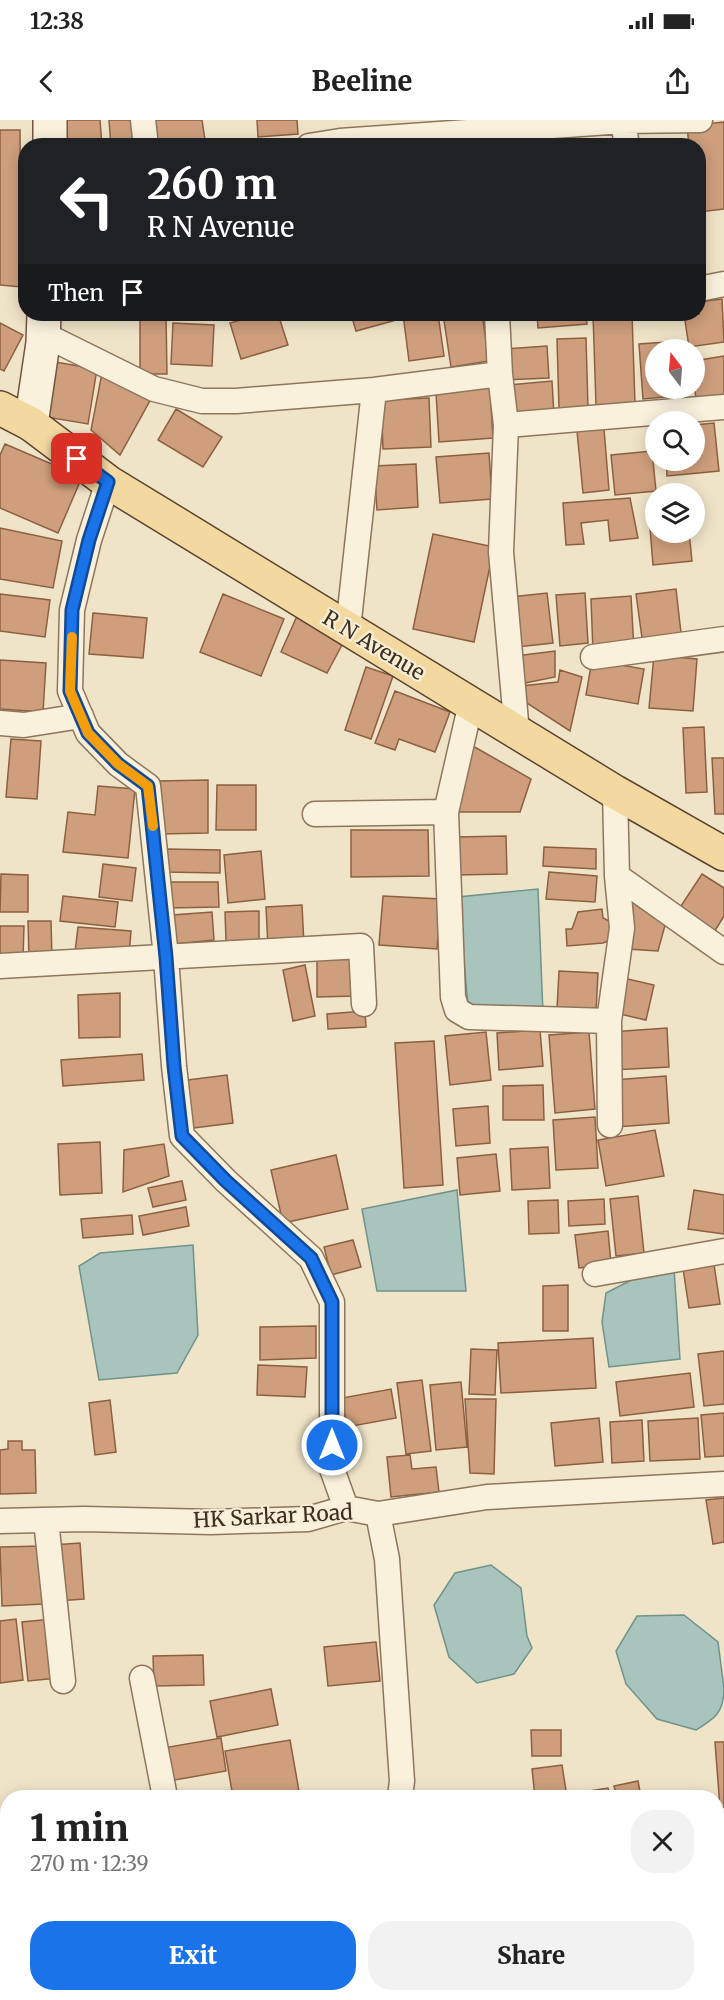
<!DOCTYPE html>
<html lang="en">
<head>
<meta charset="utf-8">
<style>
	:root { --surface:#fff; --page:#f2f2f2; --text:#222; --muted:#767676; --accent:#1a73e8 }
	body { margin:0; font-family:Merriweather,serif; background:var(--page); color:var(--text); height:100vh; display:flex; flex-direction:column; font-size:22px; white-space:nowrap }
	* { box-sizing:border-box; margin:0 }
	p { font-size:20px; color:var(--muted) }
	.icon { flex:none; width:33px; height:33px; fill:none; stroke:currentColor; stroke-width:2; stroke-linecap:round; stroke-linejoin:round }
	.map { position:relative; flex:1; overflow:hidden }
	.details { position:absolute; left:0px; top:1670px; width:724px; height:212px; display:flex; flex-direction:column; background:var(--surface); border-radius:24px 24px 0 0; box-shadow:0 3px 15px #0003 }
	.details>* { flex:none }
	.banner { position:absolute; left:18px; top:18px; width:688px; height:183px; border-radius:24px; box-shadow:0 3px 15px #0003; background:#202124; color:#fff; overflow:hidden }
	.needle { width:39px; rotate:344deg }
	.tools { position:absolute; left:645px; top:219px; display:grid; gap:12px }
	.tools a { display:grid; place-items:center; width:60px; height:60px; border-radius:50%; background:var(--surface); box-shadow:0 3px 15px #0003; font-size:30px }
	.pin { position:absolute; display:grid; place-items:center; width:51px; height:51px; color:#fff; margin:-26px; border-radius:12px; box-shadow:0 3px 9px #0006 }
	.me { position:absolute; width:66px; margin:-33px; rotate:0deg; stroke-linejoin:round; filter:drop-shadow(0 0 4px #0008) }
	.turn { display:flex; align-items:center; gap:21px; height:126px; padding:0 30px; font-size:27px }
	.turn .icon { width:78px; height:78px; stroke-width:2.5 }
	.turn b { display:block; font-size:42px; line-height:51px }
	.then { display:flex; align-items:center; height:57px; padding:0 30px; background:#0003; gap:12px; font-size:22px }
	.round { display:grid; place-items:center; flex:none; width:63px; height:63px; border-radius:24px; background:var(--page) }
	.head { display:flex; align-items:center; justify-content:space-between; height:102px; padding:0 30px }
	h1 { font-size:36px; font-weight:800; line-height:45px }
	.primary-button { display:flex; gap:12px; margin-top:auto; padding:12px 30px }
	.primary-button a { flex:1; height:69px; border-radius:24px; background:var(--accent); color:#fff; font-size:24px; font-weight:800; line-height:69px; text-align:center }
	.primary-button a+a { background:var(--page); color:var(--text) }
	.status { display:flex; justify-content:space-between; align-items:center; height:42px; padding:0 30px; background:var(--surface); direction:ltr }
	.status svg { height:16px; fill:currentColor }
	header { display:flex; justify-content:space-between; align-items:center; height:78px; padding:0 30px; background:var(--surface); font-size:27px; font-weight:800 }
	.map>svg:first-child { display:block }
	.water { fill:#a9c4bc; stroke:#6f938a; stroke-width:1.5 }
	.building { fill:#cf9f7d; stroke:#8d5f41; stroke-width:1.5 }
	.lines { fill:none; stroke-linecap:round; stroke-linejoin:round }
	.street-casing { stroke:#8d765c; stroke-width:27 }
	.secondary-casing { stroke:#6f573f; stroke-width:36 }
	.primary-casing { stroke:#5b4430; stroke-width:36 }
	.street { stroke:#faf1dc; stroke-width:24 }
	.secondary { stroke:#faf1dc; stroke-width:33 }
	.primary { stroke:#f3d9a0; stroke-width:33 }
	.route-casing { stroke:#114b97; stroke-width:15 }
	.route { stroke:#1a73e8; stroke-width:10 }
	.slow { stroke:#f59e0b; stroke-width:10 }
	.labels { text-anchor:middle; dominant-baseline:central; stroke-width:4.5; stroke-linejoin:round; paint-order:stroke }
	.street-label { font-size:21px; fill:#3d2e20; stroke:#f7eed8 }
</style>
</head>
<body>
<div class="status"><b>12:38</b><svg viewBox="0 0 49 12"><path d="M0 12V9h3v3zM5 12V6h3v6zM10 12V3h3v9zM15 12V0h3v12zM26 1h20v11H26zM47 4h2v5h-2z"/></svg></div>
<header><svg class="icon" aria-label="back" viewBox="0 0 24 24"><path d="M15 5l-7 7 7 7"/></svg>Beeline<svg class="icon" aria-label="share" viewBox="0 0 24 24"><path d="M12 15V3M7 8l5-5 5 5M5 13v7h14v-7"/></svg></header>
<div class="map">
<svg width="724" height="1880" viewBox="0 0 724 1880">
	<rect width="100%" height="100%" fill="#f0e4c8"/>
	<path class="water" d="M538 769 543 894 469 896 458 777Z
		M457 1070 466 1171H377L362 1089Z
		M193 1125 198 1215 177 1253 99 1260 79 1146 100 1133Z
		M674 1149 680 1239 609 1247 602 1202 606 1173 637 1157Z
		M491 1445 521 1468 527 1516 532 1528 514 1554 477 1563 449 1537 434 1485 455 1453Z
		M684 1495 718 1522 724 1569C724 1593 714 1599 696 1610L657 1599 626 1564 616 1531 637 1496Z
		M326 1874H440V1880H318Z"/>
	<path class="building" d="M64 0H100L102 26H65Z
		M109 0H136L137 26H111Z
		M150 0H202L205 20 154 26Z
		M257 0H297L298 14 258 17Z
		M724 2V89L699 92V26H689L687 6Z
		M0 10H20L21 167 0 165Z
		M722 179 724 222 689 227 684 194H699V182Z
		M261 194H278L288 225 241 239 230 203Z
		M351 194H391L393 201 356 211Z
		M403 194H438L444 236 409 241Z
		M443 194H482L489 241 451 247Z
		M537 194H586L587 204 538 208Z
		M593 194H632L635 284 596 285Z
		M166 195 167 254H140V196Z
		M0 203 23 215 4 251 0 249Z
		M173 203 214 205 212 246 171 244Z
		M586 218 588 288 559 289 557 219Z
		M681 221 682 230H656V268H685L686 275 643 279 639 224Z
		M547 226 549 258 505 260 503 229Z
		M724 236V280L697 284 694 265V241Z
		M55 242 97 249 88 304 46 297Z
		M102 253 152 277 120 335 91 310Z
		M552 261 554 295 510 299 507 265Z
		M490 268 493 318 439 322 436 273Z
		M429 278 431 327 383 329 381 280Z
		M176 289 222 317 203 347 158 320Z
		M714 303 719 351 667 356 666 340H694V305Z
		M604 309 609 370 583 373 577 311Z
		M5 324 82 357 58 413 0 388V335Z
		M652 331 656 371 615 375 611 335Z
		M489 333 492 379 440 383 436 337Z
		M416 344 418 387 377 390 374 346Z
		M630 378 638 418 610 421 608 400 581 403 584 424 566 425 563 383Z
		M656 395V412H689L692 441 653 445 649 396Z
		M0 408 62 421 53 468 0 459Z
		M433 414 494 427 474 522 413 509Z
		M676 469 681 513 642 518 636 474Z
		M547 473 553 523 517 527 511 477Z
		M585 473 588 523 560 526 556 475Z
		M0 474 50 480 45 517 0 511Z
		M223 474 284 499 261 556 200 532Z
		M631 476 634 530 593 532 591 479Z
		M93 493 147 498 143 538 89 534Z
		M297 496 342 525 327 553 281 532Z
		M555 531V557L520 564 516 536Z
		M654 535 697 539 693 591 649 588Z
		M0 540 46 543 43 592 0 589Z
		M592 540 644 549 638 584 586 575Z
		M366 547 393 556 371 619 345 610Z
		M560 550 582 557 570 611 519 578 521 566 558 562Z
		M395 571 450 592 435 632 399 619 395 630 375 623Z
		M704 607 707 672 686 673 683 608Z
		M11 619 41 621 37 679 6 677Z
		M471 625 531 659 520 692H457Z
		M712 638H724V694H715Z
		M208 660V713L159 714 158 661Z
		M217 665H256V710H216Z
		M98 666 135 669 128 738 63 732 68 692 95 695Z
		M351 710H428L429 756 351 757Z
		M506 716 507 754 456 755 455 717Z
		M544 727 596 729V749L543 746Z
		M166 729 220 730V753L165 752Z
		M261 731 265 779 228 783 224 735Z
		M103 744 136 748 132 781 99 777Z
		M549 752 597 756 595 782 546 779Z
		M1 754 28 755V792H0Z
		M702 754 724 768V796L713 814 677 792Z
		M167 762H218L219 787 168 788Z
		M63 776 118 782 115 807 60 801Z
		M383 776 441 779 437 829 379 825Z
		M626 777 667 798 658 831 627 829Z
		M302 785 304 825 268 827 266 787Z
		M602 789 603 798 609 801H616L615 818 603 823 567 826 566 809H572L578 792Z
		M259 791V820L226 821 225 792Z
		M212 792 214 820 174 824 172 795Z
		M28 801H51L52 838 29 839Z
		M0 806H24L23 839H0Z
		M78 807 131 811 129 836 75 832Z
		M357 839V876L317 877V840Z
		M305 845 315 896 293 901 283 850Z
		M559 851 598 853 596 892 557 889Z
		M619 857 654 865 646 900 611 892Z
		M120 873V917L79 918 78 875Z
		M365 891 366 907 328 909 327 894Z
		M667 908 669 947 612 950 610 912Z
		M540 910 543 946 499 950 497 913Z
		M486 912 491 960 450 965 445 916Z
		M589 912 595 989 555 993 549 915Z
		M434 921 443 1065 404 1068 395 923Z
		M142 934 144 960 63 966 61 940Z
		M227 955 233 1003 186 1009 180 961Z
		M666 956 669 1003 616 1007 613 960Z
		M543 965 544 1000H503V966Z
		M488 986 490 1023 456 1026 453 989Z
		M595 997 598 1048 556 1050 553 1000Z
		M655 1010 664 1056 606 1066 598 1020Z
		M100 1022 102 1073 60 1075 58 1024Z
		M164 1024 169 1056 123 1072 124 1030Z
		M548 1027 550 1068 512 1070 510 1029Z
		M496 1034 500 1071 460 1075 457 1038Z
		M336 1035 348 1089 283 1103 271 1050Z
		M182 1061 186 1080 153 1087 148 1068Z
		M694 1070 724 1075V1114L688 1109Z
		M638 1076 644 1133 616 1136 610 1079Z
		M604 1079 605 1104 569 1106 568 1081Z
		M558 1080 559 1113 529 1114 528 1081Z
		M186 1087 189 1106 143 1115 139 1096Z
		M132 1095 133 1114 83 1118 81 1099Z
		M608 1111 611 1144 579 1148 575 1115Z
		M353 1120 361 1147 331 1155 324 1127Z
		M713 1138 720 1184 689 1188 682 1142Z
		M568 1165V1211H543V1166Z
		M316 1206V1238L260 1240V1207Z
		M593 1218 596 1268 501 1273 498 1223Z
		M471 1229 497 1230 495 1275 469 1274Z
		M724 1231V1284L704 1286 698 1234Z
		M258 1245 307 1247 305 1277 257 1275Z
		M690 1253 694 1287 620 1296 616 1262Z
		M422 1260 431 1331 406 1334 397 1263Z
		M461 1262 467 1327 436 1330 430 1265Z
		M391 1269 396 1298 347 1307 342 1278Z
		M465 1279H496L494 1354 470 1353Z
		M110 1280 116 1332 95 1335 89 1283Z
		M724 1293V1336L705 1337 701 1295Z
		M599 1298 603 1342 555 1346 551 1303Z
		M698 1298 700 1339 650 1341 648 1301Z
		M642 1300 644 1341 612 1343 610 1302Z
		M8 1321H22V1330H35L36 1373 0 1374V1330L8 1329Z
		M410 1335 412 1349 436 1347 439 1372 391 1377 387 1337Z
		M724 1378V1422L713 1424 706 1380Z
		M80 1423 84 1479 57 1481 52 1425Z
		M42 1426 44 1484 2 1486 0 1427Z
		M16 1499 23 1560 0 1563V1501Z
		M52 1499 58 1558 28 1561 22 1502Z
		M376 1522 380 1561 328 1566 324 1527Z
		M203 1535 204 1565 154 1566 153 1536Z
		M271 1569 278 1605 217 1617 210 1581Z
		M531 1610H561V1636H532Z
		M221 1618 226 1651 169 1661 163 1628Z
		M290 1620 300 1677H233L225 1631Z
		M715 1622H724V1687L720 1688Z
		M562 1645 567 1677H535L532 1649Z
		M638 1661 641 1677H617L614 1666Z
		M608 1668 610 1677H590V1671Z
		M95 1874H175V1880H96Z
		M246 1874H281L282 1880H247Z
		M487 1874H556L557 1880H458V1876Z
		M651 1874H706V1878L693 1880H651Z"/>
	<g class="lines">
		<g class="street-casing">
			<path id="street" d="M143 0 146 26
				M623 1 627 26
				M309 26 340 21 623 1 700 0
				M699 169 724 164
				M497 194 500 254 506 305 501 432 517 613
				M43 214 154 269 202 281H236L374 270 500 254
				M506 305 724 287
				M108 362 89 420 72 490 70 571 88 613 118 644 148 666 166 837 174 946 182 1016 226 1061 311 1138 332 1182V1349L346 1388
				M348 509 374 270
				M593 537 724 519
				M471 583 446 692 453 877 457 890 469 897 609 901
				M0 603 24 605 81 596
				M315 694 446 692
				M617 756 724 832
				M0 846 361 826 364 884
				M610 1005 609 901 622 808 617 756 615 672
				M595 1154 724 1131
				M378 1394 387 1439 402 1661 400 1677
				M46 1400 63 1561
				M0 1401 84 1399 211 1402 308 1399 346 1388 378 1394 487 1377 724 1364
				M142 1558 165 1677
				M717 1706H724
				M0 1760 8 1815
				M78 1874 79 1880
				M578 1874 579 1880"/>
		</g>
		<g class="secondary-casing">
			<path id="secondary" d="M50 0V26
				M31 304 43 223 44 194"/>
		</g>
		<g class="primary-casing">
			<path id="primary" d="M0 288 31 304 108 362 615 672 724 734"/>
		</g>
		<use href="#street" class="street"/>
		<use href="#secondary" class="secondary"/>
		<use href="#primary" class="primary"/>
	</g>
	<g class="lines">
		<g class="route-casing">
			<path id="route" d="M77 339 108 362 89 420 72 490 70 571 88 613 118 644 148 666 166 837 174 946 182 1016 226 1061 311 1138 332 1182V1325"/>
		</g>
		<use href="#route" class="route"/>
		<path class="slow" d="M72 517 70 571 88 613 118 644 148 666 153 706"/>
	</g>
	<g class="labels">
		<g class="street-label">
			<text transform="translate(374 525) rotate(31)">R N Avenue</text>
			<text transform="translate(273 1396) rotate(-3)">HK Sarkar Road</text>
		</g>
	</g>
</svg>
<div class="tools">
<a><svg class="needle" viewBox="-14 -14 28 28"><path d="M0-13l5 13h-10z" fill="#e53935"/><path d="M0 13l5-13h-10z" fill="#767676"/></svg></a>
<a><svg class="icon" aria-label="search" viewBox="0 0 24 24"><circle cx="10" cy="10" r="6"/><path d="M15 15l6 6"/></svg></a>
<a><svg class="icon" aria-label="layers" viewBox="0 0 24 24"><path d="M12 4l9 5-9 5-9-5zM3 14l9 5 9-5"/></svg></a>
</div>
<div class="pin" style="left:77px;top:339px;background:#d93025"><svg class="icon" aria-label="arrive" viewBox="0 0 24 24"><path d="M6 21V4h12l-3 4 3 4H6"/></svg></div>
<svg class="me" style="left:332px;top:1325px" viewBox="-20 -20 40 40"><circle r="17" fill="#1a73e8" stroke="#fff" stroke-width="3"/><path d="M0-11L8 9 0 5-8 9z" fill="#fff"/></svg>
<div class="banner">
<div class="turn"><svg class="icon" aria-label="left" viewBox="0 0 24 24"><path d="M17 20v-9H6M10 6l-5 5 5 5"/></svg><div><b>260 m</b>R N Avenue</div></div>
<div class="then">Then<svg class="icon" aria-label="arrive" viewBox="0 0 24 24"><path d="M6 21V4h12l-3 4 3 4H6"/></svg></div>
</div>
<section class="details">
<div class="head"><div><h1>1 min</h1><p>270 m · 12:39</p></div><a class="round"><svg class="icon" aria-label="close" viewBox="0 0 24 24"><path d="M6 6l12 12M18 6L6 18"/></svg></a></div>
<div class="primary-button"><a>Exit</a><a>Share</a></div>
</section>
</div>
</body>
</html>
